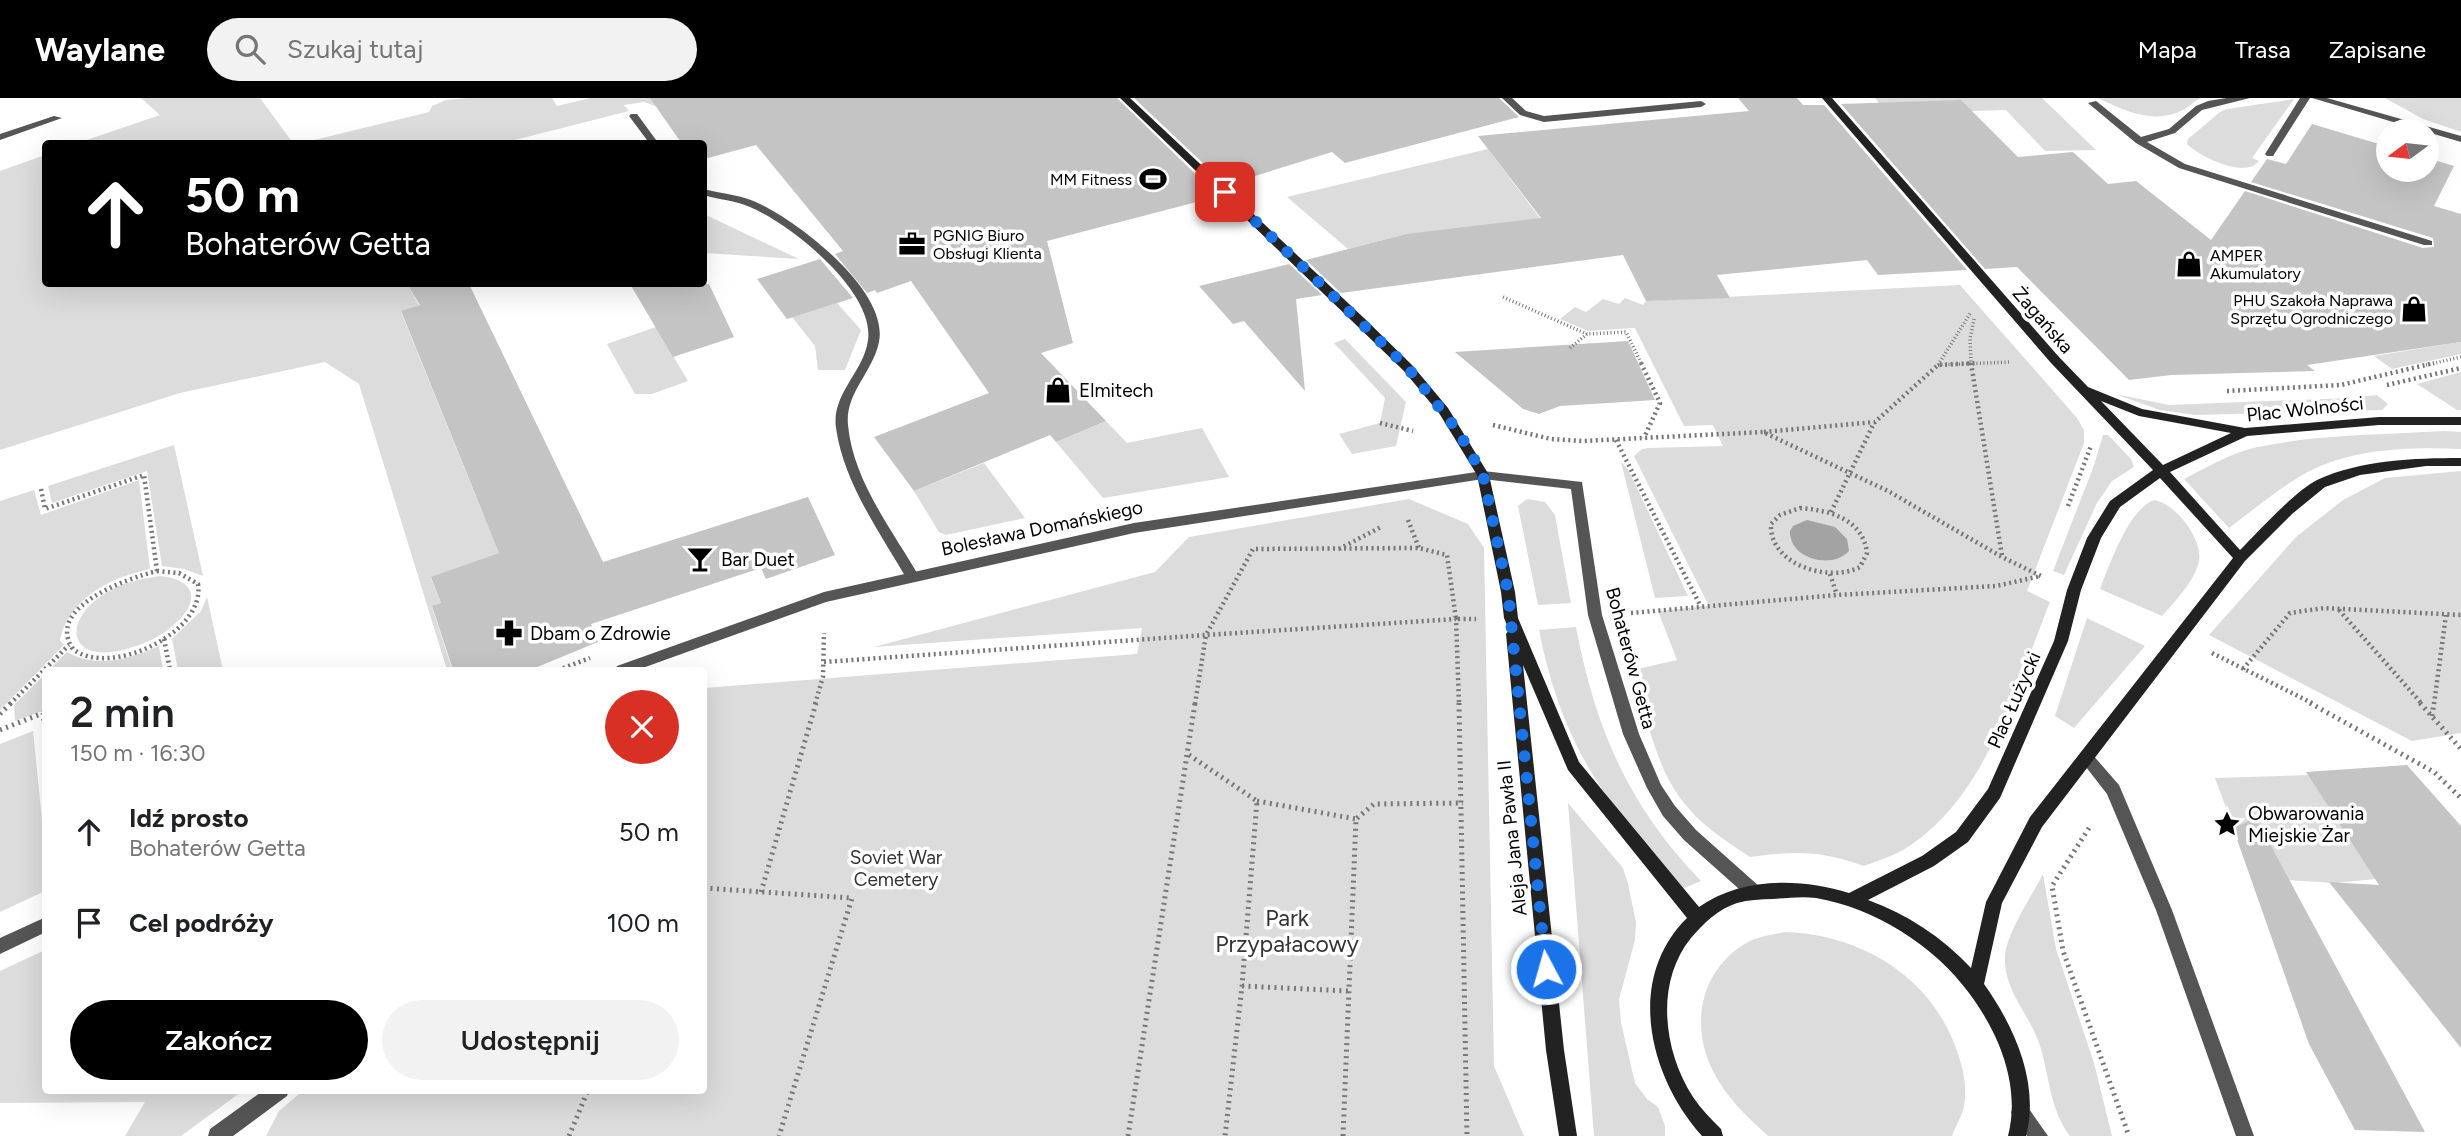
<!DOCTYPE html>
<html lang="pl">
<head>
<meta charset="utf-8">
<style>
	:root { --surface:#fff; --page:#f2f2f2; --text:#202124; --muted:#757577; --accent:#000 }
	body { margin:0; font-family:Figtree,sans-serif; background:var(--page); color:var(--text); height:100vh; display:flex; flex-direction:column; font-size:26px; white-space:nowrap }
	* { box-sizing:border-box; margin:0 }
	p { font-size:23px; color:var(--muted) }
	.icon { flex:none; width:38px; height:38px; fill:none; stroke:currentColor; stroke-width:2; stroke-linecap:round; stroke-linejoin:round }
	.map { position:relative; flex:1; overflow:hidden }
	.drawer { position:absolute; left:42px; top:569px; width:665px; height:427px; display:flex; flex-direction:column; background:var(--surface); border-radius:7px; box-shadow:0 7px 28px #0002 }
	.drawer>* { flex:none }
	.top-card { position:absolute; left:42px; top:42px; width:665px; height:147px; border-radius:7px; box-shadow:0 7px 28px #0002; background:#000; color:#fff; overflow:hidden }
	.needle { width:46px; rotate:255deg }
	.buttons { position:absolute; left:2376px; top:21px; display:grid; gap:14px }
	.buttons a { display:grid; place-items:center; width:63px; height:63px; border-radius:50%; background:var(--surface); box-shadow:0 7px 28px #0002; font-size:35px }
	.pin { position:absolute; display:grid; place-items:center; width:60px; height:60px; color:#fff; margin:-30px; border-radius:14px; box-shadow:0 4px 10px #0006 }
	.me { position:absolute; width:77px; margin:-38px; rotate:354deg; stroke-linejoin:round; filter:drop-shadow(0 0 5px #0008) }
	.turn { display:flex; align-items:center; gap:24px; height:147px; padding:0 28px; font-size:32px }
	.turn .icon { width:91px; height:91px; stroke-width:2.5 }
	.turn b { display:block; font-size:49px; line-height:60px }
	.round { display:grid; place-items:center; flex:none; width:74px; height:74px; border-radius:37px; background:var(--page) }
	.summary { display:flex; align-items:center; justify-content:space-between; height:119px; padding:0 28px }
	h1 { font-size:42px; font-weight:600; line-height:52px }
	.primary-button { display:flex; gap:14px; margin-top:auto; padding:14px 28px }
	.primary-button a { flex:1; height:80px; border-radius:42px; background:var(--accent); color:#fff; font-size:28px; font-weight:600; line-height:80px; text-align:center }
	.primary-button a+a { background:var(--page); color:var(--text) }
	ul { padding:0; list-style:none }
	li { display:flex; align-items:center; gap:21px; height:91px; padding:0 28px }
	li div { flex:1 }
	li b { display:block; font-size:26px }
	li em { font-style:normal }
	header { display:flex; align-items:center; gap:42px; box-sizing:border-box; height:98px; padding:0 35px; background:var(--accent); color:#fff }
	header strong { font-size:33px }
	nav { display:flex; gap:38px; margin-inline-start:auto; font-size:24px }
	.search { width:490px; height:63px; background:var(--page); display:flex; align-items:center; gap:18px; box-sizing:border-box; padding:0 24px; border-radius:38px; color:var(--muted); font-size:26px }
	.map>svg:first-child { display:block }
	.green { fill:#dcdcdc }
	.water { fill:#a3a3a3 }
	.building { fill:#c4c4c4 }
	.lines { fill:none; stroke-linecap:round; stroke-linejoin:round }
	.path-far2 { stroke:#777; stroke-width:3.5; stroke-dasharray:1 2.5; stroke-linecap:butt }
	.path-far1 { stroke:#777; stroke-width:4.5; stroke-dasharray:2 3.5; stroke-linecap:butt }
	.path { stroke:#777; stroke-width:5; stroke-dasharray:2 4.5; stroke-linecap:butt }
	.lane { fill:#555; fill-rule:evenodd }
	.street { fill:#555; fill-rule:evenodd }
	.secondary { fill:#222; fill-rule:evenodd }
	.route { stroke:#1a73e8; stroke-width:12; stroke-dasharray:0 21.6 }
	.labels { text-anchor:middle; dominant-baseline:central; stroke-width:7; stroke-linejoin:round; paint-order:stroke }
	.far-poi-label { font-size:16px; fill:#000; stroke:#fff; text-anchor:end }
	.street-label { font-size:19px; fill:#000; stroke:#fff }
	.poi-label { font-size:19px; fill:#000; stroke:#fff; text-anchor:start }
	.park-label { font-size:19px; fill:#333; stroke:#fff }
	.near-park-label { font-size:23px; fill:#333; stroke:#fff }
</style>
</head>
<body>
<header>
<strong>Waylane</strong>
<div class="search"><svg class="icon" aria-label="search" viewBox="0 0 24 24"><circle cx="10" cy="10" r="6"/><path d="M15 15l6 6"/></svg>Szukaj tutaj</div>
<nav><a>Mapa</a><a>Trasa</a><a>Zapisane</a></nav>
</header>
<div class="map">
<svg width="2461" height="1038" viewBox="0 0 2461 1038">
	<rect width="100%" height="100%" fill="#fff"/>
	<path class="green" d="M141 0H260L293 45H78L160 17Z
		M469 0H552L557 8 591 0H687L655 8 644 4 624 7 629 13 503 45 298 46 429 14 432 8 446 2Z
		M1875 0H2042L2096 52 2045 53 2006 12 1971 13 1879 5Z
		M2098 0H2201C2194 3 2190 8 2183 12 2153 27 2125 13 2098 0Z
		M2385 0H2461V34L2423 21Z
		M2294 1 2252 60 2259 63C2246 81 2200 59 2187 46L2188 41 2220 14 2227 11Z
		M1488 51 1542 123 1406 136 1348 151 1287 99Z
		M45 57 46 186H407L419 207 401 214 483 416 527 438 519 448 431 480 441 505 432 509 452 571 461 568 463 572H447L359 286 325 264 180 295 0 352V73Z
		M706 117 799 161 704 155V118Z
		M1960 187 2077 320 2084 332V345L2027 493 2050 504C2016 588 1986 702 1903 752 1891 759 1876 763 1864 768 1819 752 1796 753 1750 759 1729 745 1707 731 1690 712 1656 676 1647 619 1633 572L1677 562 1658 513 1709 508 1634 358 1642 351 1649 350 1723 348 1713 327 1684 328 1635 230 1588 233 1560 221 1575 209 1586 214 1603 201 1619 206 1625 200 1643 207 1646 203Z
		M837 205 861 232 845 272H818L815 248 792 219Z
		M656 229 688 283 652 296H635L607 246Z
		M1345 241 1406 304 1396 348 1352 356 1339 336 1380 325 1385 300 1334 245Z
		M2461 244V256L2392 271 2374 258Z
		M2461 274V312H2457L2417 286Z
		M2115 296 2169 307 2349 300 2377 297 2388 306 2382 312 2195 317 2160 312Z
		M1106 323 1127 345 1202 330 1229 379 1103 400 1056 344Z
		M2445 333 2461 334V351C2407 349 2347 350 2299 379 2274 394 2252 413 2229 430L2184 381C2207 369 2231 355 2258 349 2318 336 2383 337 2445 333Z
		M2103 337H2108L2131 361 2134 369 2112 383 2097 405 2064 477 2053 473 2093 370Z
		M174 347 203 478 184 471 162 468 147 373 52 405 48 388Z
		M1621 364 1628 371 1688 498 1655 500Z
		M984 365 1025 420 946 437 939 434 914 393Z
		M2461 373V635L2412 643 2209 537 2296 439 2343 402 2385 380Z
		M139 382 150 471C111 479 69 500 60 542L64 547 0 612V403L34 392 41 417Z
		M1409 401 1468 426 1484 450 1494 968 1524 1038H266L279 1013 304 992H704V590L1137 556 1142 530 874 549 1155 474 1189 439Z
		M1527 401 1545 404 1555 417 1571 505 1538 507 1518 408Z
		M2155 402C2177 407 2206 444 2198 467 2192 486 2175 503 2162 518L2100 491C2109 468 2130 408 2155 402Z
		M160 478C199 482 200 506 171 529 158 541 140 547 123 552 68 565 62 523 104 496 121 485 140 481 160 478Z
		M207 499 223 572H178L172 541 201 513Z
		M2087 520 2145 548 2074 630 2055 618Z
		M1576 529C1595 630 1629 709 1701 783L1682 791C1657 760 1631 731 1608 699 1572 651 1550 590 1539 532Z
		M159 548 163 572H49L67 554C97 571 129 561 159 548Z
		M45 576V612L15 623 14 607Z
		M33 633 45 751V793L0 814V646Z
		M2308 677 2376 781 2335 785 2252 780 2215 680Z
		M1568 705 1623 770 1628 786 1636 824 1635 842 1619 901 1621 925 1635 985 1647 1001 1658 1009 1665 1028V1038H1594Z
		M2043 776 2056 851 2094 965 2112 1038H2070C2049 1010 2050 979 2040 948 2030 916 2004 894 2005 859 2006 835 2032 798 2043 776Z
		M1785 834C1858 836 1927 876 1954 945 1962 965 1968 987 1964 1008 1962 1018 1955 1029 1952 1038H1768C1747 1019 1726 999 1713 973 1691 930 1699 877 1740 849 1753 839 1770 837 1785 834Z
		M45 852 46 992H244L181 1038H125L145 1004 0 1005V873Z"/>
	<path class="water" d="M1807 422 1835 429 1847 441 1849 453C1832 472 1789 461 1790 433L1793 428Z"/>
	<path class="building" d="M650 0H1117L1212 92 1202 95 1208 101 1047 143 1073 245 1041 255 1106 323 1056 344 1050 337 914 393 874 339 989 295 911 183 877 195 875 192 867 195 835 156 843 153 756 47 704 61V46H682Z
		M1134 0H1499L1519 19 1345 65 1332 54 1226 87Z
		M1738 0H1797L1803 7H1824L1967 172 1878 177 1867 162 1717 177 1730 200 1646 203 1623 157 1341 195 1306 162 1406 136 1541 120 1478 38 1749 13Z
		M1961 2 2018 59 2073 54 2108 86 2136 83 2211 142 2245 93 2423 150 2434 149 2433 140 2251 84 2267 61 2286 66 2312 26 2389 49V72H2427V60L2454 68 2434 108 2461 116V244L2307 267 2315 273 2171 277 2129 282 2017 169 1985 171 1841 6Z
		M820 161 853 200 787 221 757 181Z
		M1289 166 1322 197 1296 201 1305 293 1244 223 1233 226 1199 188Z
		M407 186H469L603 464 808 399 835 457 766 481 761 470 591 526 598 544 530 572H453L432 508 441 505 431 479 499 455 401 213 420 207Z
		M630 186H709L734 239 673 259Z
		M1628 243 1655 302 1560 308 1539 316 1523 311 1455 254Z
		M2407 667 2461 728V950L2329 784 2379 787 2306 674Z
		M2256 720 2425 1034 2355 1032 2309 946 2233 730Z"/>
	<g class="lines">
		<path class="path-far2" d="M1503 199 1587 236
			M1570 250 1587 236 1626 234 1642 267
			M1938 267 1971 214
			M1938 267 2010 264
			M1971 267 1970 241 1974 221
			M2426 267 2461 259"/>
		<path class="path-far1" d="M1641 265 1660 305 1644 340
			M1971 265 2002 458
			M2387 287 2461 270
			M2227 293 2341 287 2434 265
			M1380 325 1413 333
			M1493 327 1551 341 1583 343 1763 334 1888 393 2002 459 2041 478
			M1764 334 1875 324 1938 267 1978 265
			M1616 342 1701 509
			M41 391 45 411 144 377 157 473
			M2068 408 2091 348
			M1800 410C1829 412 1863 421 1867 455L1860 469C1829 485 1769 467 1771 426L1780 417Z
			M1831 414 1874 325
			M1408 422 1419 450
			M1339 451 1381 429
			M157 473 179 475 198 486C206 535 109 580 73 551 44 509 129 480 157 473Z
			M1830 476 1837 497
			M2339 512 2422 606
			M1631 515 1837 497 1996 488 2041 478
			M164 541 170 572
			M2212 555 2314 606
			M824 564 1206 537 1253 451 1419 450 1447 457 1456 521H1476
			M2243 571 2290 515 2324 510 2461 517
			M558 572 590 560
			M10 606 69 547
			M815 606 823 579 824 535
			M1195 606 1206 537 1456 521 1459 606
			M2434 606 2446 517"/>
		<path class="path" d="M1459 605 1467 1038
			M2310 605 2434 674 2461 700
			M2420 605 2461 651
			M0 616 11 605
			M2432 618 2434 605
			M0 632 43 615 46 636
			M1189 657 1257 703 1242 888 1225 1038
			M1257 703 1356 721
			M2089 730 2052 788 2063 853 2129 1038
			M704 790 852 800 779 1038
			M761 794 816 605
			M1242 888 1348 893
			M569 1038 588 992
			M1128 1038 1195 605
			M1343 1038 1356 721 1374 706 1463 705"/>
		<path class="lane" d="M1502 0H1512L1526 13 1544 18 1701 3 1706 6 1701 9 1544 24 1520 17Z
			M2226 0H2250L2202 12 2175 35 2147 44 2185 66 2432 143V147H2424L2179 70 2136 45 2088 5 2096 3 2141 39 2169 31 2196 8 2208 3Z
			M2300 0H2310L2273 58H2267L2265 56Z
			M2312 0H2327L2461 38V44Z
			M631 16H637L659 46H650L629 18Z
			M54 18 62 20 0 42V36Z
			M704 91C722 96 743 97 760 106 800 125 889 193 879 244 873 274 845 295 848 327 853 383 893 433 920 480L918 483H908C881 436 844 386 836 330 831 296 864 274 868 242 875 193 790 126 750 109 735 102 719 102 704 97Z
			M2087 654 2092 656 2119 687 2172 812 2254 1038H2236L2156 812 2107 696 2079 660 2082 656Z
			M264 992H289L287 998 233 1038H208L210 1031Z"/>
		<path class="street" d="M1483 373 1582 384 1602 517 1639 636 1661 687 1675 708 1696 732 1760 789 1762 794 1760 799 1754 801 1748 799 1684 742 1663 718 1647 690 1623 636 1588 517 1571 391 1483 381 1134 435 826 504 637 572H615L617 568 824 494 1134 425Z
			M46 819V834L0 856V840Z
			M2020 1006 2027 1008 2048 1038H2027L2011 1015 2013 1008Z"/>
		<path class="secondary" d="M1120 0H1130L1364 220 1412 267 1448 310 1489 377 1515 494 1518 520 1579 664 1699 809C1742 779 1801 780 1849 795L1922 758 1956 734 1988 691 2054 543 2067 492 2087 440 2110 403 2153 372 2051 265 1822 0H1832L2059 259 2088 289 2142 311 2245 330 2379 319H2461V327H2379L2247 338 2170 374 2240 452C2260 432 2294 394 2317 382 2360 362 2414 360 2461 360V368H2426L2360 377 2325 389 2292 416 2245 463 2042 729 2002 805 1984 886C2014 928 2040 985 2026 1038H2008C2021 988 1999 935 1969 895 1934 847 1874 810 1816 800 1802 798 1787 800 1773 801 1761 801 1748 802 1737 805 1718 811 1703 826 1691 840 1655 884 1663 953 1693 999 1701 1011 1711 1021 1721 1031L1723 1038H1702C1649 979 1625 881 1687 820L1568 672 1523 567 1564 952 1577 1038H1559L1546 952 1506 536 1509 532 1504 520 1501 494 1477 377 1439 315 1404 273ZM2101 303 2139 318 2231 335 2163 367ZM2160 380 2233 460 2030 719 1986 804 1971 870C1942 839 1907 816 1868 802L1934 768 1968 744 2000 700 2068 543 2081 492 2101 440 2120 409Z"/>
	</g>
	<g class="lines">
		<path class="route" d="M1225 94 1408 270 1458 333 1483 377 1508 494 1546 871"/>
	</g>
	<defs>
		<g id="stadium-bare" transform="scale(2.1)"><path d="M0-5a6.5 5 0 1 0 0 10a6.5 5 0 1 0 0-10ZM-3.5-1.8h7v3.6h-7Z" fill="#000" stroke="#fff" stroke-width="2.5" paint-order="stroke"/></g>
		<g id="office-bare" transform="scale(2.1)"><path d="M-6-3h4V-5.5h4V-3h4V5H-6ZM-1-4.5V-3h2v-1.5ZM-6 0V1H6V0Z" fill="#000" stroke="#fff" stroke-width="2.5" paint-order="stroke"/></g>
		<g id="shop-bare" transform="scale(2.1)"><path d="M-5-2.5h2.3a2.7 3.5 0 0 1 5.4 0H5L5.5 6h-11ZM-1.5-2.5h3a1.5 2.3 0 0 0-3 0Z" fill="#000" stroke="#fff" stroke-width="2.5" paint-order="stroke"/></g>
		<g id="bar-bare" transform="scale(2.1)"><path d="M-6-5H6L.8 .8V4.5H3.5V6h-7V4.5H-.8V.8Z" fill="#000" stroke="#fff" stroke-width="2.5" paint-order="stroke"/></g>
		<g id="pharmacy-bare" transform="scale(2.1)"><path d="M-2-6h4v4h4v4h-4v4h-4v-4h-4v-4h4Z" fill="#000" stroke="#fff" stroke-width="2.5" paint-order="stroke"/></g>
		<g id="sight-bare" transform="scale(2.1)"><path d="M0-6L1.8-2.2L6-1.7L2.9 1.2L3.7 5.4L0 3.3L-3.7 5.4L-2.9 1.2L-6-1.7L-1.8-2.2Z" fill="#000" stroke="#fff" stroke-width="2.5" paint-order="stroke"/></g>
	</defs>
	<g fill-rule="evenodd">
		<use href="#stadium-bare" x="1153" y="81"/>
		<use href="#office-bare" x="912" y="146"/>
		<use href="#shop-bare" x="2189" y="166"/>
		<use href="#shop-bare" x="2414" y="211"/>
		<use href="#shop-bare" x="1058" y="292"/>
		<use href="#bar-bare" x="700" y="461"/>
		<use href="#pharmacy-bare" x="509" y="535"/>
		<use href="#sight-bare" x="2227" y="726"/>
	</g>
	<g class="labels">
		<g class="far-poi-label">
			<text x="1132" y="81">MM Fitness</text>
			<text x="933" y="137" text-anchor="start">PGNIG Biuro<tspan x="933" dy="18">Obsługi Klienta</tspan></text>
			<text x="2210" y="157" text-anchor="start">AMPER<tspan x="2210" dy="18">Akumulatory</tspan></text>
			<text x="2393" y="202">PHU Szakoła Naprawa<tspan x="2393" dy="18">Sprzętu Ogrodniczego</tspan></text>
		</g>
		<g class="street-label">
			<text transform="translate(2043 222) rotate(49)">Żagańska</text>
			<text transform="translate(2305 311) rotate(-6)">Plac Wolności</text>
			<text transform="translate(1042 430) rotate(-12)">Bolesława Domańskiego</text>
			<text transform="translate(1631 560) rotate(75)">Bohaterów Getta</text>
			<text transform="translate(2014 602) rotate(-66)">Plac Łużycki</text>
			<text transform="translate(1512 740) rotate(-96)">Aleja Jana Pawła II</text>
		</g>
		<g class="poi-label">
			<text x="1079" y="292">Elmitech</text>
			<text x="721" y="461">Bar Duet</text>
			<text x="530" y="535">Dbam o Zdrowie</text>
			<text x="2248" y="715">Obwarowania<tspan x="2248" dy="22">Miejskie Żar</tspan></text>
		</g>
		<g class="park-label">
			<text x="896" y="759">Soviet War<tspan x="896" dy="22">Cemetery</tspan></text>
		</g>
		<g class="near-park-label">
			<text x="1287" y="820">Park<tspan x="1287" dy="26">Przypałacowy</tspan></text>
		</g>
	</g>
</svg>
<div class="buttons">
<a><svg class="needle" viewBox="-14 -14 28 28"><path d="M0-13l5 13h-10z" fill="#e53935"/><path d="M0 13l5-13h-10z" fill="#757577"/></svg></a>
</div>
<div class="pin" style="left:1225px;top:94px;background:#d93025"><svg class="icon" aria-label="arrive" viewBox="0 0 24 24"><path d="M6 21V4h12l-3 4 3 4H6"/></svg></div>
<svg class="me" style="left:1546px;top:871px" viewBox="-20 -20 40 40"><circle r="17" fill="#1a73e8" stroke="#fff" stroke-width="3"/><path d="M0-11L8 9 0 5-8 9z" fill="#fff"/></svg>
<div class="top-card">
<div class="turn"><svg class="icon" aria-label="ahead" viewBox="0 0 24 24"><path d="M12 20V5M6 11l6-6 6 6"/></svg><div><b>50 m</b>Bohaterów Getta</div></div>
</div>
<section class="drawer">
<div class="summary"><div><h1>2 min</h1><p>150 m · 16:30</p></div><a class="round" style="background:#d93025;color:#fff"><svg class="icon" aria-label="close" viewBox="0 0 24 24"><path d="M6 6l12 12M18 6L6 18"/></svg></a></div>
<ul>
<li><svg class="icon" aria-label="ahead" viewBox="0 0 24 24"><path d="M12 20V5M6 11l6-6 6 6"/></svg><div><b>Idź prosto</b><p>Bohaterów Getta</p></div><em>50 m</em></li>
<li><svg class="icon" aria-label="arrive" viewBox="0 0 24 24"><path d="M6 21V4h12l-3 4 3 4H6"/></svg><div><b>Cel podróży</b></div><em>100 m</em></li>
</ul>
<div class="primary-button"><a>Zakończ</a><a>Udostępnij</a></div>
</section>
</div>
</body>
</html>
